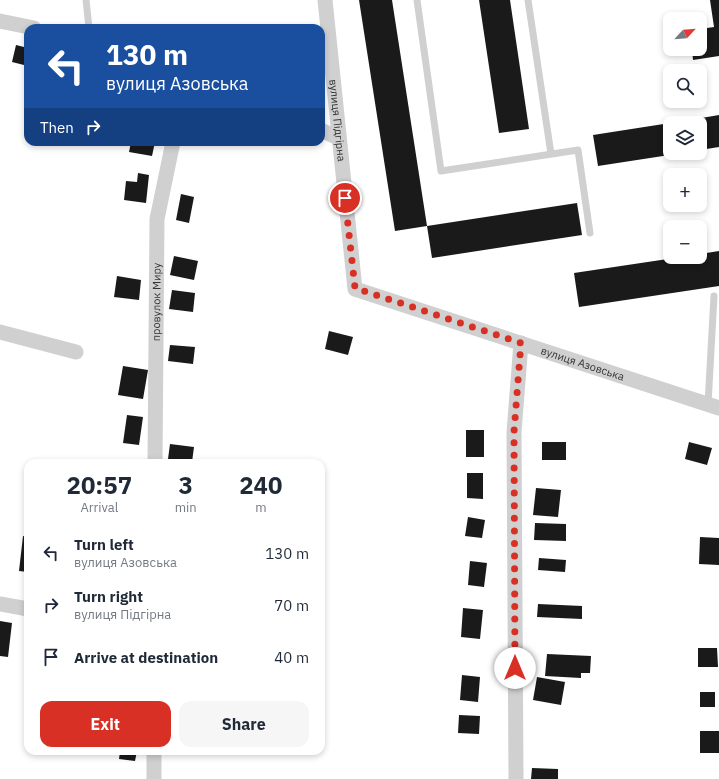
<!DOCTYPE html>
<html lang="en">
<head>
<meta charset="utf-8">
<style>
	:root { --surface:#fff; --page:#f6f6f7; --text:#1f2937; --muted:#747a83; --accent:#d93025 }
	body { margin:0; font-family:"IBM Plex Sans",sans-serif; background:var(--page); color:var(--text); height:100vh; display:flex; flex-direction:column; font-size:15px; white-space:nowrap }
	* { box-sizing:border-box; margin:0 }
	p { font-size:13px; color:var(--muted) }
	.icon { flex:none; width:22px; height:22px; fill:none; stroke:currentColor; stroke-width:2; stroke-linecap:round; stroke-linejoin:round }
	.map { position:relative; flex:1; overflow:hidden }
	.details { position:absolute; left:24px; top:459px; width:301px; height:296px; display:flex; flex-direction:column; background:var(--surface); border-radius:12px; box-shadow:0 2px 6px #0003 }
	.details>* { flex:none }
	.hud { position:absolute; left:24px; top:24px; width:301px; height:122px; border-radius:12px; box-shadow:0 2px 6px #0003; background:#1a4fa0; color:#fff; overflow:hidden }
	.needle { width:26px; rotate:64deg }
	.controls { position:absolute; left:663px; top:12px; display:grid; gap:8px }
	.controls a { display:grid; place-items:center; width:44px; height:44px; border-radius:8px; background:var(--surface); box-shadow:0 2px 6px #0003; font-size:20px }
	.pin { position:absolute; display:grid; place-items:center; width:34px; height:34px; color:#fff; margin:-17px; border:2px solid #fff; border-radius:50%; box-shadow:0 1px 4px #0007 }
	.me { position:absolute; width:44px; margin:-22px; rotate:0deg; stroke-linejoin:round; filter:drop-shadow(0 0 3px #0008) }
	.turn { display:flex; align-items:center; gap:14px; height:84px; padding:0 16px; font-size:18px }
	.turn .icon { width:52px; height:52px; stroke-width:2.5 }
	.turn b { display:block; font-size:28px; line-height:34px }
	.then { display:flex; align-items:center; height:38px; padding:0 16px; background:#0003; gap:8px; font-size:15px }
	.eta { display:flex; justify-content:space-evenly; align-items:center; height:68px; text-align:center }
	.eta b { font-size:24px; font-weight:700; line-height:28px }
	.button { display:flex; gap:8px; margin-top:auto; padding:8px 16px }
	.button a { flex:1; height:46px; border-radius:12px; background:var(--accent); color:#fff; font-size:16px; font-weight:700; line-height:46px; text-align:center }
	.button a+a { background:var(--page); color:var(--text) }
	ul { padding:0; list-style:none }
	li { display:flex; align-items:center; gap:12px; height:52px; padding:0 16px }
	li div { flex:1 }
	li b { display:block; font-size:15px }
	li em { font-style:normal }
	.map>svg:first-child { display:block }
	.building { fill:#1a1a1a }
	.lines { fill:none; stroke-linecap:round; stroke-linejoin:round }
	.service { stroke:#d0d0d0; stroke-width:7 }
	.minor { stroke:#d0d0d0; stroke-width:15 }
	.route { stroke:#d93025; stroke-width:7; stroke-dasharray:0 12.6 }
	.labels { text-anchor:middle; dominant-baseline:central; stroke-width:4; stroke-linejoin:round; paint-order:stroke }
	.street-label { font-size:11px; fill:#333; stroke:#fff }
</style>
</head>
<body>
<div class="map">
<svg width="719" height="779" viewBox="0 0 719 779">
	<rect width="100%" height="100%" fill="#fff"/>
	<path class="building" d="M359 0H392L427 226 395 231Z
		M479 0H510L529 129 499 133Z
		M710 0H719V56L693 60 692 49H700V29L714 27Z
		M16 45 28 48V66L12 62Z
		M719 115V147L700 150V123H672Z
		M670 123V153L676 154 598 166 593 135Z
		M131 142H155L152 156 129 152Z
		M138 173 149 175 146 203 124 200 126 181 137 182Z
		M181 194 194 197 189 223 176 220Z
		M577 203 582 235 432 258 427 226Z
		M719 251V286L579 307 574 273 681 257H700V254Z
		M174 256 198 261 194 280 170 275Z
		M117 276 141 280 139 300 114 297Z
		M172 290 195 293 193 312 169 309Z
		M329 331 353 337 348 355 325 349Z
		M170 345 195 347 193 364 168 361Z
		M123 366 148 370 143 399 118 395Z
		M127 415 143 417 139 445 123 443Z
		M466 430H484V457H466Z
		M542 442H566V460H542Z
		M689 442 712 448 707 465 685 459Z
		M170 444 194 447 192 462 168 459Z
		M467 473H483V499L467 498Z
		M536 488 561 490 558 517 533 515Z
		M468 517 485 520 482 538 465 536Z
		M535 523 566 524V541L534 540Z
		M23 536 28 537V572L19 571Z
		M700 537 719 538V565L699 564Z
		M539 558 566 560 565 572 538 570Z
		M470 561 487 563 484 587 468 585Z
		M538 604 582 606V619L537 617Z
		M463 608 483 610 480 639 461 637Z
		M0 621 12 623 8 657 0 656Z
		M698 648H717L718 667H698Z
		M547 654 591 656 590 673H581V678L545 676Z
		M462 675 480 677 478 702 460 700Z
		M537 677 565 682 561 705 533 700Z
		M700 692H715V707H700Z
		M459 715 480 716 479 734 458 733Z
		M700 731H719V753H700Z
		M120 751H137L135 761 119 759Z
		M532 768 558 769V779H531Z"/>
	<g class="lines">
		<path class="service" d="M86 0 89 28
			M417 0 441 171 578 150 590 233
			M528 0 551 154
			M708 404 714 296"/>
		<g class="minor">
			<path id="s1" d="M325 0 355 289 719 408"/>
			<path d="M0 21 34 28"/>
			<path d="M321 130 338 138"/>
			<path d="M0 332 76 352"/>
			<path id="s2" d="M155 463 157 219 173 142"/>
			<path d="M0 604 28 609"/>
			<path d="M154 779V751"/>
			<path d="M516 779 514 432 521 343"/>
		</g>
	</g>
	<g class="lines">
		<path class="route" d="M345 198 355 288 521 343 514 432 515 668"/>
	</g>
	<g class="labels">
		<g class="street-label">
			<text stroke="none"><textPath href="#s1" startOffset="121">вулиця Підгірна</textPath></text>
			<text stroke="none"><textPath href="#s2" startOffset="161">провулок Миру</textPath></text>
			<text stroke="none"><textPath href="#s1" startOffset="530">вулиця Азовська</textPath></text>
		</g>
	</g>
</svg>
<div class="controls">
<a><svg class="needle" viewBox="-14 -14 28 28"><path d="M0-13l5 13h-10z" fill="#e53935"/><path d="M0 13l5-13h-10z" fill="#747a83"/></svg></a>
<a><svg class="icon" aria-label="search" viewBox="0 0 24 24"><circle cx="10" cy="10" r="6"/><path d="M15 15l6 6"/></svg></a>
<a><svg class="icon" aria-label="layers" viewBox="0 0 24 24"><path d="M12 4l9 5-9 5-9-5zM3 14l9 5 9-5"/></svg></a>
<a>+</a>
<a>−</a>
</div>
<div class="pin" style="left:345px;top:198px;background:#d93025"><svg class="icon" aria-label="arrive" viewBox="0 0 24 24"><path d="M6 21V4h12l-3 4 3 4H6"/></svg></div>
<svg class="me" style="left:515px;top:668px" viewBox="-20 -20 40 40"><circle r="19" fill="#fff"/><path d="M0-13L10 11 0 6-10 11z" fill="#d93025"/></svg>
<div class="hud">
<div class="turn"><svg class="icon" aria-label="left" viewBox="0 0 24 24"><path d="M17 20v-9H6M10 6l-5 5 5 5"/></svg><div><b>130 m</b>вулиця Азовська</div></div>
<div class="then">Then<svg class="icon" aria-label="right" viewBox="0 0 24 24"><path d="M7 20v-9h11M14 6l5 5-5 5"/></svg></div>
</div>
<section class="details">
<div class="eta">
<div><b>20:57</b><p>Arrival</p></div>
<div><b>3</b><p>min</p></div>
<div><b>240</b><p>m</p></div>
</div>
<ul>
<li><svg class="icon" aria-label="left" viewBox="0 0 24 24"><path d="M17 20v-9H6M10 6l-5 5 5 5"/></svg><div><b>Turn left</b><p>вулиця Азовська</p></div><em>130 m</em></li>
<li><svg class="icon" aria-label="right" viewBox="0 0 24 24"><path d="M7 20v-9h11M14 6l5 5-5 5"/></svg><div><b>Turn right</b><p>вулиця Підгірна</p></div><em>70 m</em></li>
<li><svg class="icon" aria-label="arrive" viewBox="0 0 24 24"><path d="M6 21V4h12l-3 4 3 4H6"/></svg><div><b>Arrive at destination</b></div><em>40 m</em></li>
</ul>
<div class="button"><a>Exit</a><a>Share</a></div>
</section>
</div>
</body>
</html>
